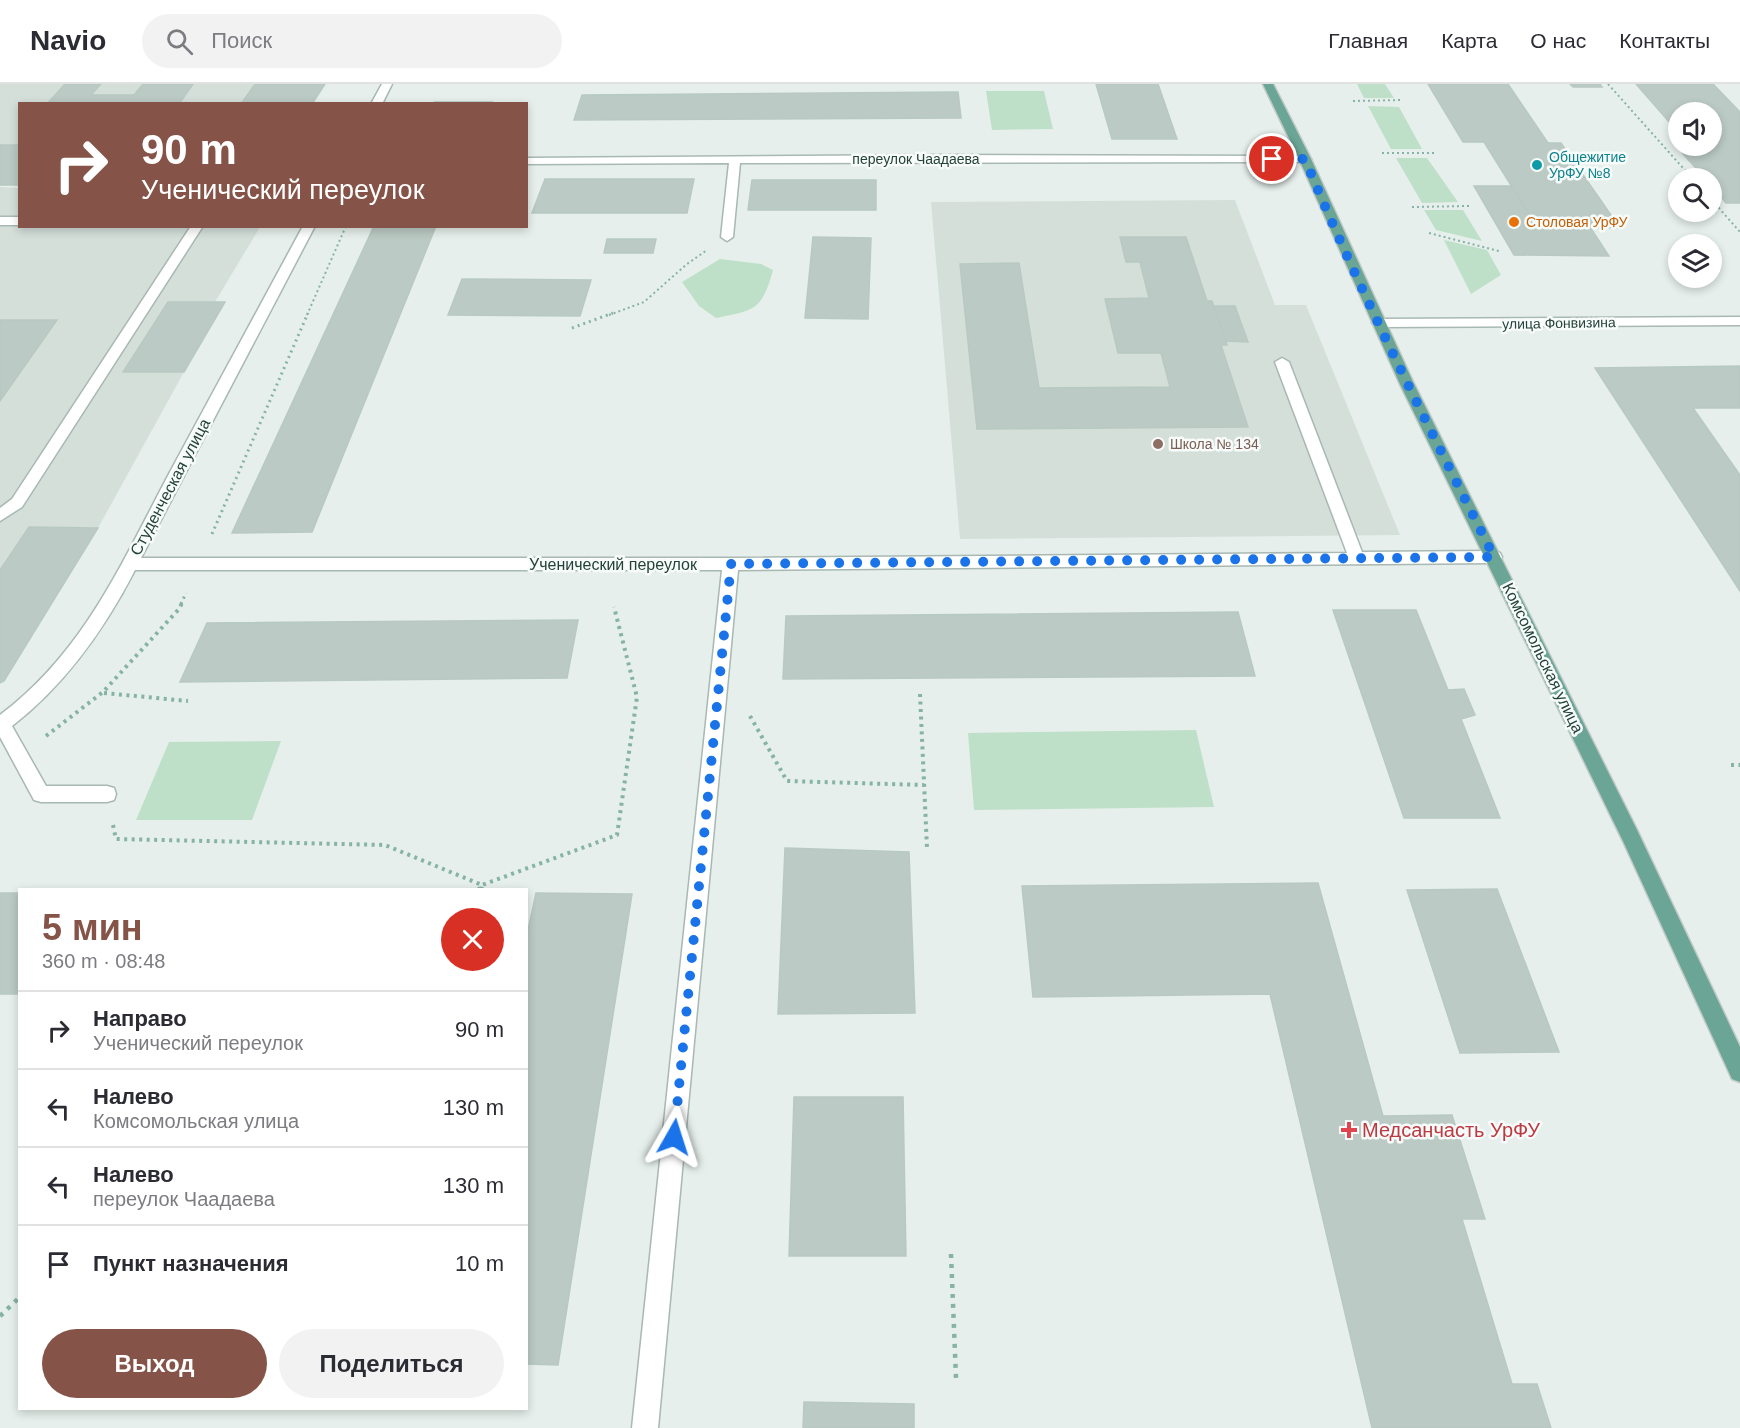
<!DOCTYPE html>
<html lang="ru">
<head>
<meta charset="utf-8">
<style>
	:root { --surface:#fff; --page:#f2f2f3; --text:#2b2b33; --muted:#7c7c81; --line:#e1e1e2; --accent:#855347 }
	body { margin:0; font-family:Helvetica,sans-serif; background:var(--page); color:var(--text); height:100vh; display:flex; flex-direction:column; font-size:22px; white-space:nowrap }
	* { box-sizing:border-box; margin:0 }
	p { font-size:20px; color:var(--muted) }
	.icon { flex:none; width:33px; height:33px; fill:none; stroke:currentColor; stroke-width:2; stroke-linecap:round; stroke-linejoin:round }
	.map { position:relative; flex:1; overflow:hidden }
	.sheet { position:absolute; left:18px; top:804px; width:510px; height:522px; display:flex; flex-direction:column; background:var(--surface); border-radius:0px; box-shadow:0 3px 9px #0003 }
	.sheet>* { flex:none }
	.top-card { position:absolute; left:18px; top:18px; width:510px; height:126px; border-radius:0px; box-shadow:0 3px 9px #0003; background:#855347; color:#fff; overflow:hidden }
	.fabs { position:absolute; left:1668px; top:18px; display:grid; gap:12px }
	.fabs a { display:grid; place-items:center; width:54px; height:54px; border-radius:50%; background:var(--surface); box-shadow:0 3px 9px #0003; font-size:30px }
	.pin { position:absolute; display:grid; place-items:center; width:51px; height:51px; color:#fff; margin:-26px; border:3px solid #fff; border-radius:50%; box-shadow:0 2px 6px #0007 }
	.me { position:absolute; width:66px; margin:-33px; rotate:6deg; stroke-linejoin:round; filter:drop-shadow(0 0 4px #0008) }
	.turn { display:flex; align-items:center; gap:21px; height:126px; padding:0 24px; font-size:27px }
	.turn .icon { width:78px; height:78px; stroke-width:2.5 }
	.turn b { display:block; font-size:42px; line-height:51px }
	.round { display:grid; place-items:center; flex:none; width:63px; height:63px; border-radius:32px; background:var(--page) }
	.overview { display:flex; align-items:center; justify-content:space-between; height:102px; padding:0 24px }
	h1 { font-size:36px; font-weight:600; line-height:45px; color:var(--accent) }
	.cta { display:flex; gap:12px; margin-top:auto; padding:12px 24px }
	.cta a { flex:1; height:69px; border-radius:36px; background:var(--accent); color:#fff; font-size:24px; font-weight:600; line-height:69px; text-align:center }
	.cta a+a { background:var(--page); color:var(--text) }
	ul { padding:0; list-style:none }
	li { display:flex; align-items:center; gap:18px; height:78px; padding:0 24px; border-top:2px solid var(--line) }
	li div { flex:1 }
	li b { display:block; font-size:22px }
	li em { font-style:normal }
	header { display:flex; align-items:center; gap:36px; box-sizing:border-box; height:84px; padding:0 30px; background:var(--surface); border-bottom:2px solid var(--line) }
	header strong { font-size:28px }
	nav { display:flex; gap:33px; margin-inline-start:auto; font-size:21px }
	.search { width:420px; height:54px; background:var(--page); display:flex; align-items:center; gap:15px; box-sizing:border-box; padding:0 21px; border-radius:33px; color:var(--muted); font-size:22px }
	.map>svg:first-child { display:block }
	.built { fill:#d4dfda }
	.green { fill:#bfe0c8 }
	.building { fill:#bbcac4; stroke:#b8c9c2; stroke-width:1.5 }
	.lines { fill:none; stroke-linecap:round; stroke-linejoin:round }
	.minor-casing { stroke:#a8b8b2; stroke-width:3 }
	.major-casing { stroke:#c2cac8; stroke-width:3 }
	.path-far3 { stroke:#86b3a5; stroke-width:2; stroke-dasharray:2 3; stroke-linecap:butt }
	.path-far2 { stroke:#86b3a5; stroke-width:3; stroke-dasharray:2 4; stroke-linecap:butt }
	.path-far1 { stroke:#86b3a5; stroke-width:4; stroke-dasharray:3 4.5; stroke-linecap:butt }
	.path { stroke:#86b3a5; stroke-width:4.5; stroke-dasharray:4 6; stroke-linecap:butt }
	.minor { fill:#fff; fill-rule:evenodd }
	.major { fill:#6aa596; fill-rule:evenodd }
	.route { stroke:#1a73e8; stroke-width:10; stroke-dasharray:0 18 }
	.culture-dot { fill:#0f9aa8; stroke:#f7fbf9; stroke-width:2 }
	.food-dot { fill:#e8710a; stroke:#f7fbf9; stroke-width:2 }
	.education-dot { fill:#8d6e63; stroke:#f7fbf9; stroke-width:2 }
	.health-dot { fill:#e0444e; stroke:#f7fbf9; stroke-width:2 }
	.labels { text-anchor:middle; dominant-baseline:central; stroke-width:5; stroke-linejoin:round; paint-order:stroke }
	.far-culture-label { font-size:14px; fill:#0d838f; stroke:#f7fbf9; text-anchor:start }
	.far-street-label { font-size:14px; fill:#24423a; stroke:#f7fbf9 }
	.far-food-label { font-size:14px; fill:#c56008; stroke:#f7fbf9; text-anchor:start }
	.far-education-label { font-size:14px; fill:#785e54; stroke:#f7fbf9; text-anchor:start }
	.street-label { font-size:16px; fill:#24423a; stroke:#f7fbf9 }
	.near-health-label { font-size:20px; fill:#be3a42; stroke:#f7fbf9; text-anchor:start }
</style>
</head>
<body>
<header>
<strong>Navio</strong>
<div class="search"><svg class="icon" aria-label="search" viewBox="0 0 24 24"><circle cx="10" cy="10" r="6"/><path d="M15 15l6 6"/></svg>Поиск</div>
<nav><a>Главная</a><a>Карта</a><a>О нас</a><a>Контакты</a></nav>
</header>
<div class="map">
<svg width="1740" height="1344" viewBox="0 0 1740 1344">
	<rect width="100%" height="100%" fill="#e6efeb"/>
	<path class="built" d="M0 0H325L312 19 20 20 19 101H0Z
		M0 103 19 104 20 142 260 143 215 218H225L184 288 98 444 29 443 0 486Z
		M1235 116 1275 221H1306L1400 451 960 455 931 118Z"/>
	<path class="green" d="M1357 0H1385L1394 14H1364Z
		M986 7H1044L1053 45 992 46Z
		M1368 22 1399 23 1422 65H1391Z
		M1396 74H1427L1458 118 1422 119Z
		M1424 126H1463L1482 157 1436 146Z
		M1444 156 1487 166 1501 191 1471 210Z
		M720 175 761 180 773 186C762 227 754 226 716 234L699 222 682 198Z
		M1196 646 1214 723 974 726 968 649Z
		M281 657 252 736H136L169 658Z"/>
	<path class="building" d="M65 0H101L91 11H134L143 0H193L179 20H47Z
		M255 0H325L312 20H241Z
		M1096 0H1158L1177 55H1112Z
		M1428 0H1508L1548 59H1561L1620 144 1537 143 1484 58H1463Z
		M1570 0H1600L1602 3H1573Z
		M1636 0H1713L1740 28V119H1726L1712 102V94H1705L1683 70H1698L1691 62H1712V28H1678V48Z
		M958 8 961 34 574 36 582 11Z
		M434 18H492L491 20Z
		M0 61H20V101H0Z
		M545 95H694L687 129H532Z
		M752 96H876V126H748Z
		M1474 102H1512L1537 143H1590L1609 172 1514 171Z
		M374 142H436L312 448 232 449Z
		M813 153 871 154 868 235 805 234Z
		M1120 153H1186L1207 217H1212L1227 261H1221L1248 343 977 345 960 180 1019 179 1039 304 1170 303 1161 269H1118L1105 215 1149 214 1140 178H1126Z
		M607 155H656L653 169H604Z
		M462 195 591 196 580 232 448 231Z
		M168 218H225L184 288H123Z
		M1214 222H1235L1248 258 1226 257Z
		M0 236H57L0 317Z
		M1740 282V324H1693L1740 391V507L1595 284Z
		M29 443 98 444 4 597 0 599V486Z
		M1333 526H1416L1448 606 1464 605 1475 631 1461 635 1500 734H1404Z
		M1238 528 1255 592 783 595 786 532Z
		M578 536 567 594 180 598 207 539Z
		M785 764 909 768 915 929 778 930Z
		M1318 799 1383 1032 1452 1031 1485 1135H1462L1512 1300H1537L1551 1344H1372L1270 910 1033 913 1022 802Z
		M1497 805 1559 968 1460 969 1407 806Z
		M0 809H20V910H0Z
		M536 809 632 810 558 1281 526 1280V855Z
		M794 1013H903L906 1172H789Z
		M804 1318 914 1320V1344H803Z"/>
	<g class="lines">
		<g class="minor-casing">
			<path id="minor" d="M382 0H392L382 20H371Z
				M940 71 1305 72 1311 75 1305 78 740 79 733 153 727 157 721 153 729 79 526 80V74Z
				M0 133H20V141H0Z
				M191 142H203L22 423 0 437V424L12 415Z
				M303 142H315L141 474H731L1347 469 1275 278 1282 274 1289 278 1362 468 1494 467 1500 469 1502 473 1500 477 1494 479 738 486 658 1344H632L722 486H135C104 546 66 600 12 642L46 702H107L114 704 116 710 114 716 107 718H41L34 716 0 653V631C85 567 122 478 170 388 214 306 259 224 303 142Z
				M1740 233V241L1378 243 1372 239 1378 235Z"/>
		</g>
		<g class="major-casing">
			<path id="major" d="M1263 0H1273L1311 75 1413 298 1637 746 1740 963V998L1732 995 1623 757 1399 298 1299 75Z"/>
		</g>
		<path class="path-far3" d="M1608 0 1692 94
			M1353 17 1403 16
			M1382 69H1436
			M1712 116 1740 148
			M1412 123 1469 122
			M1429 149 1499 167
			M307 231 346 142
			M609 231 644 218 687 180 707 166"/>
		<path class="path-far2" d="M572 244 613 229
			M212 450 308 229
			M181 520 186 509"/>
		<path class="path-far1" d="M104 609 188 617
			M920 610 927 764
			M750 632 787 697 924 701
			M46 652 103 608 179 525 182 519
			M1731 681H1740
			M113 741 116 755 385 761 482 801 481 806
			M478 806 482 801 617 751 637 613 614 523"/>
		<path class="path" d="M951 1170 956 1294
			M0 1232 20 1213"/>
		<use href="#minor" class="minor"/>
		<use href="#major" class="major"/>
	</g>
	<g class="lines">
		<path class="route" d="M674 1053 731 480 1494 473C1428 341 1361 211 1305 75H1272"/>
	</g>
	<circle class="culture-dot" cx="1537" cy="81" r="6"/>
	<circle class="food-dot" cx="1514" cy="138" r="6"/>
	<circle class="education-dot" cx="1158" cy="360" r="6"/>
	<path class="health-dot" d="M1346 1037h6v6h6v6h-6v6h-6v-6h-6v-6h6z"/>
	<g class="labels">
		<g class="far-culture-label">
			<text x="1549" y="73">Общежитие<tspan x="1549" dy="16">УрФУ №8</tspan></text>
		</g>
		<g class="far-street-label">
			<text x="916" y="75">переулок Чаадаева</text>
			<text transform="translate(1559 239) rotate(-1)">улица Фонвизина</text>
		</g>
		<g class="far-food-label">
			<text x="1526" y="138">Столовая УрФУ</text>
		</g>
		<g class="far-education-label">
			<text x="1170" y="360">Школа № 134</text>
		</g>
		<g class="street-label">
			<text transform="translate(170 403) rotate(-62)">Студенческая улица</text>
			<text x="613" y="480">Ученический переулок</text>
			<text transform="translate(1543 574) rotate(64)">Комсомольская улица</text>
		</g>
		<g class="near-health-label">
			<text x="1362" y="1046">Медсанчасть УрФУ</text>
		</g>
	</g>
</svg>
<div class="fabs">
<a><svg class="icon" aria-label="sound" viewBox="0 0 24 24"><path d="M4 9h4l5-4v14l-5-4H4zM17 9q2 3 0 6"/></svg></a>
<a><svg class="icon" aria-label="search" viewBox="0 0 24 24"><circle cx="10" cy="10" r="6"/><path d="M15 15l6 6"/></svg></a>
<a><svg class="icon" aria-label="layers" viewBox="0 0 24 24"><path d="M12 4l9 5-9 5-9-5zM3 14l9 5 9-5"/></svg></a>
</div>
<div class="pin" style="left:1272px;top:75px;background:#d93025"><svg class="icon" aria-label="arrive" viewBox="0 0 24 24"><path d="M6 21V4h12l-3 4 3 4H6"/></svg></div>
<svg class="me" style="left:674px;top:1053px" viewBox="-20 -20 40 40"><path d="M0-17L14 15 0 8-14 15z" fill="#1a73e8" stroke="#fff" stroke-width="4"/></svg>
<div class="top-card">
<div class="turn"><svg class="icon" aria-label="right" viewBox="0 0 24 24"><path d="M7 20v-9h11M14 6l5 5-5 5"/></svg><div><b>90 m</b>Ученический переулок</div></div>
</div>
<section class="sheet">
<div class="overview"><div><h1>5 мин</h1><p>360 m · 08:48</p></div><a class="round" style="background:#d93025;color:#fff"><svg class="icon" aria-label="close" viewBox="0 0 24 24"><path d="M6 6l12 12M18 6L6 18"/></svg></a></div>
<ul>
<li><svg class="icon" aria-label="right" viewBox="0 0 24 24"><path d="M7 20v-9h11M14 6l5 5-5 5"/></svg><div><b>Направо</b><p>Ученический переулок</p></div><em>90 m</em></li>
<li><svg class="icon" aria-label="left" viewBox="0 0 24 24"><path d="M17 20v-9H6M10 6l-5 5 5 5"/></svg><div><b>Налево</b><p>Комсомольская улица</p></div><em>130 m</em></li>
<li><svg class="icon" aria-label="left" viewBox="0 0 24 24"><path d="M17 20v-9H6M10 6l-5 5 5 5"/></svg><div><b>Налево</b><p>переулок Чаадаева</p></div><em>130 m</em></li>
<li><svg class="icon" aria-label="arrive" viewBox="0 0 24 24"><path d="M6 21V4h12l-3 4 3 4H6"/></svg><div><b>Пункт назначения</b></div><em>10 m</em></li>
</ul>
<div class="cta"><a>Выход</a><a>Поделиться</a></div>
</section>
</div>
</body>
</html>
